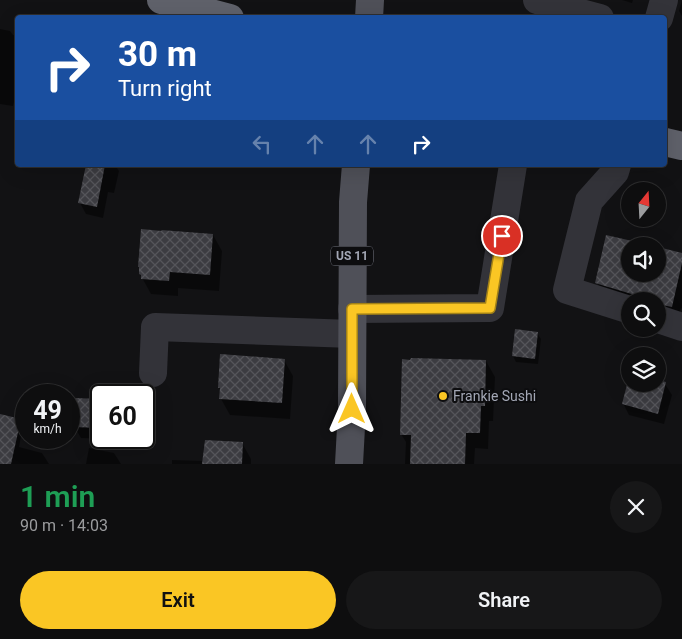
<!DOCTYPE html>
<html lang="en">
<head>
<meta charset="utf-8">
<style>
	:root { --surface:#0e0e0f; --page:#171718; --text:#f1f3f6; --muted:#9b9c9e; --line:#2e2e2f; --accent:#fac624 }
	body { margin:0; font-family:Roboto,sans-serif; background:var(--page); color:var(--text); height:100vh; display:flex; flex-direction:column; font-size:19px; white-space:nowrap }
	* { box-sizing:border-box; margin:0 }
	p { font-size:16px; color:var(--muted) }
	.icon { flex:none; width:28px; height:28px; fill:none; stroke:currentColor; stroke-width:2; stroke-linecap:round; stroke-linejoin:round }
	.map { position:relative; height:464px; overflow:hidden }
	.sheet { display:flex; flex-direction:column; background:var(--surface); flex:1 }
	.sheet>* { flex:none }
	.guide { position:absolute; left:15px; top:15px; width:652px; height:152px; border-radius:5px; box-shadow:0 5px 20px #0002,0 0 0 1px var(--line); background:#1a4fa0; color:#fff; overflow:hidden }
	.needle { width:32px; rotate:18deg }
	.buttons { position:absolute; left:621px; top:182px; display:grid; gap:10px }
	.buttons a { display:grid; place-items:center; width:45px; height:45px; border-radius:50%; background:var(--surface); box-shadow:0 5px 20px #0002,0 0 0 1px var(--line); font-size:25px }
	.speed { position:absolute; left:15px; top:384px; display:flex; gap:10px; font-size:25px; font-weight:700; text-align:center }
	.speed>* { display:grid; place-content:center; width:65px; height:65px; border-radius:50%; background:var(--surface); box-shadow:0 5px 20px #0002,0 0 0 1px var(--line); line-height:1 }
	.speed small { font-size:12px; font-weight:400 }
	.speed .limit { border:2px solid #111; border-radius:8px; background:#fff; color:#111 }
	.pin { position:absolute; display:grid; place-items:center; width:42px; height:42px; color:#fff; margin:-21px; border:2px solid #fff; border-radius:50%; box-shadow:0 1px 5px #0007 }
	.me { position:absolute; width:55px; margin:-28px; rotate:0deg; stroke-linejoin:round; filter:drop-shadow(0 0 4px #0008) }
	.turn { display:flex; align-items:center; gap:18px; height:105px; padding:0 20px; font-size:22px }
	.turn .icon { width:65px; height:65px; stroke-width:2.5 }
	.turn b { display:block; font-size:35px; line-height:42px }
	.lanes { display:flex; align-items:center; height:48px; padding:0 20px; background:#0003; justify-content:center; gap:25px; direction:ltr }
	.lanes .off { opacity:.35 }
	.round { display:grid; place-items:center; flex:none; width:52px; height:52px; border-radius:26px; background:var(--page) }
	.head { display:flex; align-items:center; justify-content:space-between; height:85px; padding:0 20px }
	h1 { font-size:30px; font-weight:600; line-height:38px; color:#1e9e55 }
	.cta { display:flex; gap:10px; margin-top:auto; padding:10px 20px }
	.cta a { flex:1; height:58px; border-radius:30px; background:var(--accent); color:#111; font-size:20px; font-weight:600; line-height:58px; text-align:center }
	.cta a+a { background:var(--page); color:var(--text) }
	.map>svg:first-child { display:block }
	.shadow { fill:#0007 }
	.building { fill:url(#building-cross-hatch) }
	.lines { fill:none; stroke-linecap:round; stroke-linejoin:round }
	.minor { stroke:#333339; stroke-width:28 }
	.major { stroke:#4f5058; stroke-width:28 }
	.highway { stroke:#5f616a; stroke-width:28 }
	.route-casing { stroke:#a28117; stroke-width:12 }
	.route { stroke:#fac624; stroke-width:9 }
	.poi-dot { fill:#fac624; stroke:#0d0d0f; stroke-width:2 }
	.labels { text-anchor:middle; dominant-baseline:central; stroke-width:4; stroke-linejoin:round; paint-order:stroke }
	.shield { fill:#0d0d0f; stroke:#767983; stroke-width:1 }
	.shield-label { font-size:12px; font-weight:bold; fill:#a3a7b5 }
	.poi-label { font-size:14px; fill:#a3a7b5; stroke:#0d0d0f; text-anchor:start }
</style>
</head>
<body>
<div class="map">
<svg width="682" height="464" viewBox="0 0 682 464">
	<defs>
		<pattern id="building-cross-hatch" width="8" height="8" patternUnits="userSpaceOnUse" patternTransform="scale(1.25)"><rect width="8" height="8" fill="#3c3c41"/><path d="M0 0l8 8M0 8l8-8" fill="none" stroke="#55555a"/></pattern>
	</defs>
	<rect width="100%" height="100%" fill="#121214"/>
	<path class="shadow" d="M622 0H633L632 3Z
		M682 0V16L679 11Z
		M0 29 10 31 13 35 18 36V86L13 106 0 104Z
		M87 165H115L119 171 114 193 108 192 103 218 86 214 80 203Z
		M213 235 222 251 219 291 178 288V296L151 294 140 274Z
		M607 237 646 246H630V274H658V249L682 255V309L681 308 678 319 658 318V301H630L604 295 597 282Z
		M537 333 541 339 538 364 516 362 513 356Z
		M284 360 293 376 290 419 230 415 221 399V391L219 388Z
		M486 361 495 377 493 421H489L488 449 475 448 474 464H405L406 442 401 434Z
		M630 376V384H658V382L665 384 672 395 664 424 629 415 623 403Z
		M76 400 101 401V438H111V439L81 438 74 426Z
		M0 415 20 420 23 426 19 447 42 453 49 464H6L0 443Z
		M242 443 251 459V464H172V460L204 461Z
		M89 448 114 453 121 464H86Z"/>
	<path class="building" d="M86 165H105L97 207 78 203Z
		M141 229 162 231 161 230 213 234 210 275 170 272 169 281 141 279V275L139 274V267H138Z
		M606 235 654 246H630V274H658V247L682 253V263L672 307 658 304V301H643L635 295 595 283Z
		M515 329 538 332 535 359 512 356Z
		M220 354 285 359 282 403 219 399 220 388H218Z
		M411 358 486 360 485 406H481L480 433H466L465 464H410L411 435H400L402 359 410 360Z
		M630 373V384H658V380L666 382 658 414 622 404Z
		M74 398 101 399V428L73 427Z
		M0 414 21 419 11 464H0Z
		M205 440 243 442 242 464H202Z"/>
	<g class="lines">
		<path class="minor" d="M537 0 558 7 600 18
			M659 18 664 0
			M617 165 615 172 589 201 567 290 630 310
			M352 309 490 308 513 165
			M658 319 682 327
			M153 373 155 327 352 334"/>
		<path class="major" d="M369 18 370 0
			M349 464 352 409 353 202 356 165"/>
		<path class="highway" d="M161 0 230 18
			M665 142 682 146"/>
	</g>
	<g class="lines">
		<g class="route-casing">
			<path id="route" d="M352 409V309L490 308 502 236"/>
		</g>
		<use href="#route" class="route"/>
	</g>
	<circle class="poi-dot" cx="443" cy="396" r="5"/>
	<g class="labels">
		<rect class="shield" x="331" y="246.5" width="42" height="19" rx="4"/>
		<g class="shield-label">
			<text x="352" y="256">US 11</text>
		</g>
		<g class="poi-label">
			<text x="453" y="396">Frankie Sushi</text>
		</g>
	</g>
</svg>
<div class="buttons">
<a><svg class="needle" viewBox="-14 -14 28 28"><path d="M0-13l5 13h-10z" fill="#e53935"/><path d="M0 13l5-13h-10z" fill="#9b9c9e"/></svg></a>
<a><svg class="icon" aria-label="sound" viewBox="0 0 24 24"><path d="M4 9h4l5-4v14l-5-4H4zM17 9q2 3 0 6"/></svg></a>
<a><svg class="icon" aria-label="search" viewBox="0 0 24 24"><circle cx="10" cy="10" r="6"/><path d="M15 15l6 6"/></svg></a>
<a><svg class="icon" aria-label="layers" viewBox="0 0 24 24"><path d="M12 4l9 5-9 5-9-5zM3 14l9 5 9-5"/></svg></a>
</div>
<div class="speed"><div>49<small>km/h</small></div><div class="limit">60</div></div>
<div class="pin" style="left:502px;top:236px;background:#d93025"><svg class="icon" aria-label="arrive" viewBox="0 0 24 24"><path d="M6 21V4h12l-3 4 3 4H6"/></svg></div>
<svg class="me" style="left:352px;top:409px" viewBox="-20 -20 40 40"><path d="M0-17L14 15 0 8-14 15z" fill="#fac624" stroke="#fff" stroke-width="4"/></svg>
<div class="guide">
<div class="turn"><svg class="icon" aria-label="right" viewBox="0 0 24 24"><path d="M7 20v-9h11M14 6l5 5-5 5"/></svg><div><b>30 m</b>Turn right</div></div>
<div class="lanes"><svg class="icon off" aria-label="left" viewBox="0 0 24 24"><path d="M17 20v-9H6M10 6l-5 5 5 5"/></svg><svg class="icon off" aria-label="ahead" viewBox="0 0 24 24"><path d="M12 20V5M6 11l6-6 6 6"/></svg><svg class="icon off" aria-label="ahead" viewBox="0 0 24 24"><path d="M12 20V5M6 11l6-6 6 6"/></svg><svg class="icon" aria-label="right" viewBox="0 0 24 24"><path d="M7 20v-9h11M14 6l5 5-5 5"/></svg></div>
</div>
</div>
<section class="sheet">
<div class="head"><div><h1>1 min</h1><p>90 m · 14:03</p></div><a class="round"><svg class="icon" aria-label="close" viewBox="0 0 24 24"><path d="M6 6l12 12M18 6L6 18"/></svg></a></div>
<div class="cta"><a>Exit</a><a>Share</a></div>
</section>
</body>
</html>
